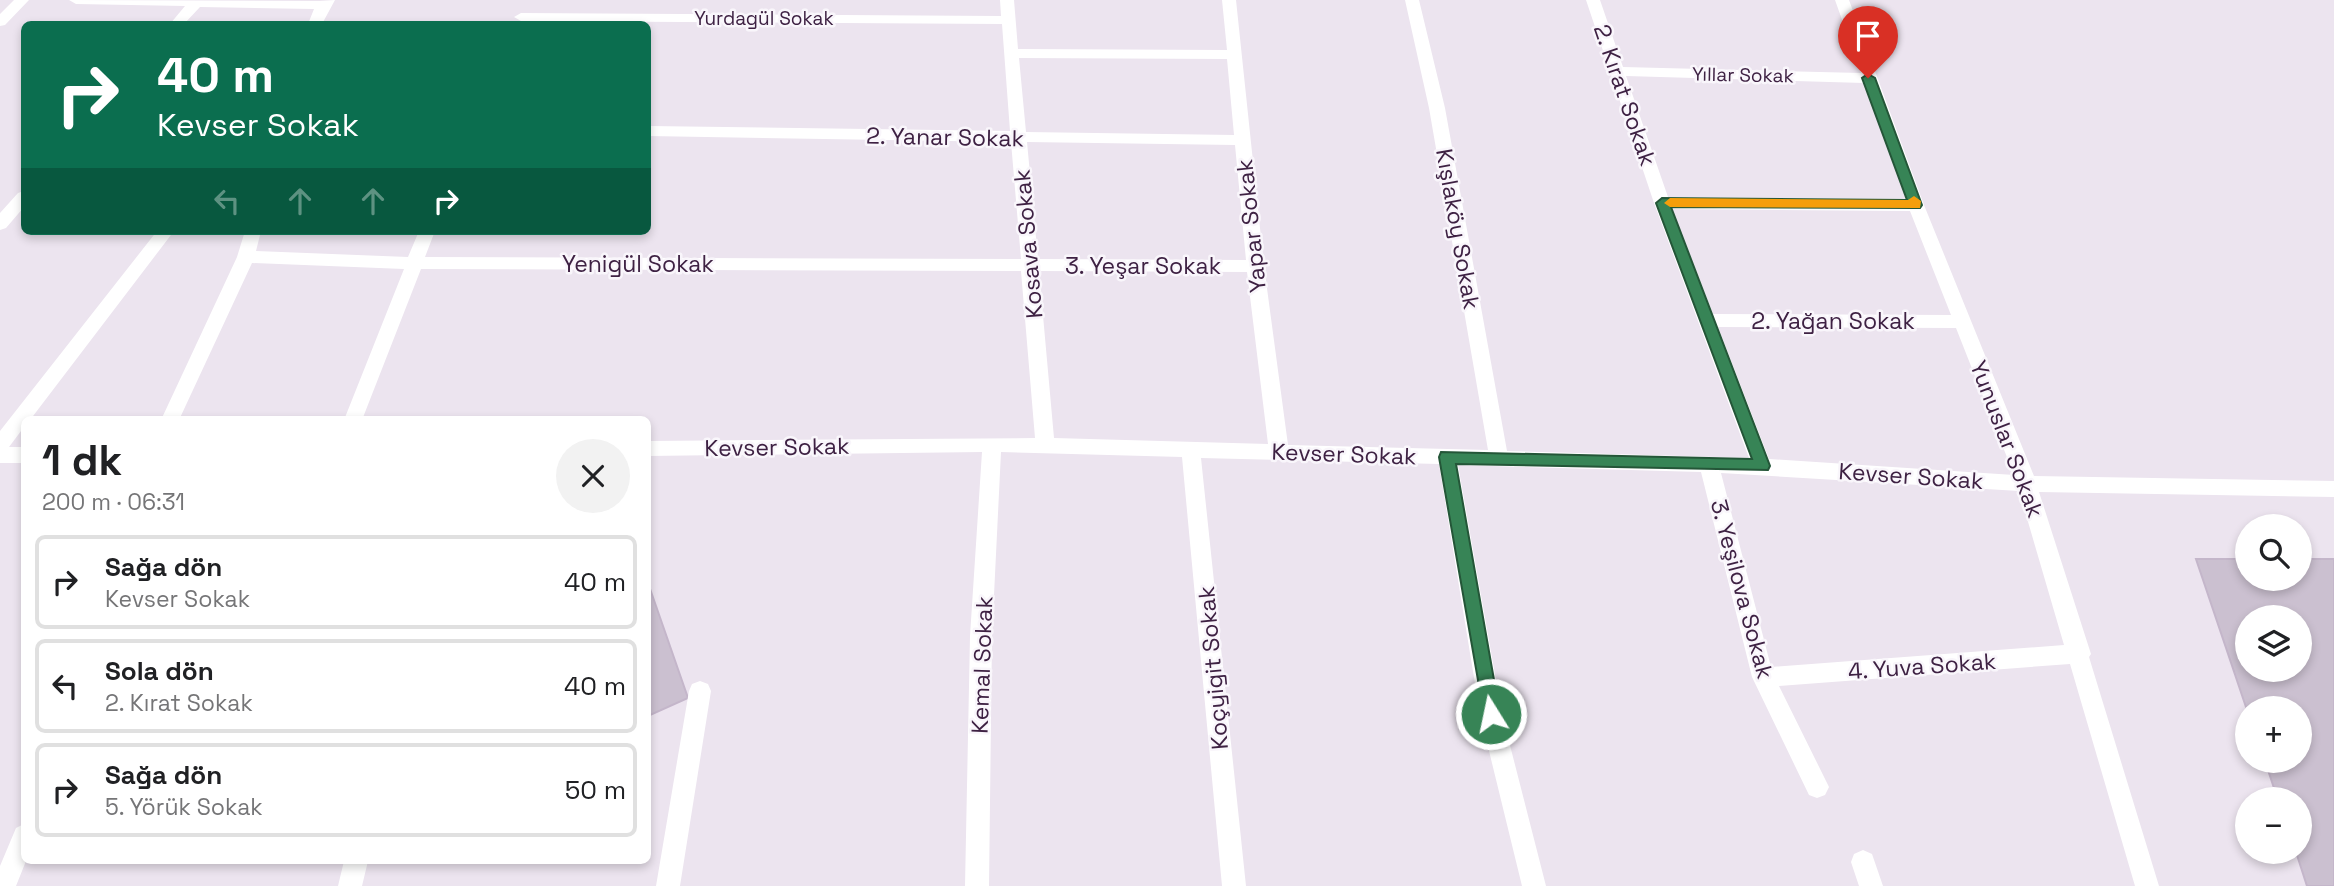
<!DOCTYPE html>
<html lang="tr">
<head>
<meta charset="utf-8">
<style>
	:root { --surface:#fff; --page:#f2f2f2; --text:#202124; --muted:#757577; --line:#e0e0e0 }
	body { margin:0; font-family:"Space Grotesk",sans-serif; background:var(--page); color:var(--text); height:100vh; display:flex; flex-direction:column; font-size:26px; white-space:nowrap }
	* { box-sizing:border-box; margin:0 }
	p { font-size:23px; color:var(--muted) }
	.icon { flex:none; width:38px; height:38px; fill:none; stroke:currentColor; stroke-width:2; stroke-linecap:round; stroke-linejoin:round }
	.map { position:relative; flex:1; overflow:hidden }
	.panel { position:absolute; left:21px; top:416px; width:630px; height:448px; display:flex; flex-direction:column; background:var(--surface); border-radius:10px; box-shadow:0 4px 10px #0003 }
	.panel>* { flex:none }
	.hud { position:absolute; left:21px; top:21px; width:630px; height:214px; border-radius:10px; box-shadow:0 4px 10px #0003; background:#0b6e4f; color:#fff; overflow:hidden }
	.tools { position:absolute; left:2235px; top:514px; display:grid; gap:14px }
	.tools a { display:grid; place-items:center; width:77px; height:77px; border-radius:50%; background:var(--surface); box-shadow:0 4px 10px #0003; font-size:35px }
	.pin { position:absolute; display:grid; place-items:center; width:60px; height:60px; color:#fff; margin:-72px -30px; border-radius:50% 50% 50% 0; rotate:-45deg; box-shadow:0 0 7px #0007 }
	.pin .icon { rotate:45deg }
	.me { position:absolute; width:77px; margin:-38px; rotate:350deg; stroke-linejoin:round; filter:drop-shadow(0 0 5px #0008) }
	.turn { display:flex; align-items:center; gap:24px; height:147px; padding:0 21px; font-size:32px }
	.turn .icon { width:91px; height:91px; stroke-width:2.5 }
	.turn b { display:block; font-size:49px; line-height:60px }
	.lanes { display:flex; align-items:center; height:66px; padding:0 21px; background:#0003; justify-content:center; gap:35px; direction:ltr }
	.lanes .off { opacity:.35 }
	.round { display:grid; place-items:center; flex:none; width:74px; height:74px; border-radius:37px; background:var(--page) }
	.head { display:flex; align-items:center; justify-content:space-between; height:119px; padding:0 21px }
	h1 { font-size:42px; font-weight:700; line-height:52px }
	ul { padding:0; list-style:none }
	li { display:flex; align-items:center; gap:21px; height:94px; margin:0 14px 10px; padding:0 7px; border:4px solid var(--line); border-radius:10px }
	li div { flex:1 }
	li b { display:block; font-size:26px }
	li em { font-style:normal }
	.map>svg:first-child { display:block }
	.building { fill:#cbc0d0; stroke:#c4b6ca; stroke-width:2; fill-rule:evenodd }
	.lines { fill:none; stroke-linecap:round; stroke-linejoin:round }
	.minor { fill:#fff; fill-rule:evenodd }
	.route { fill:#378456; stroke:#245638; stroke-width:2 }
	.slow { fill:#f59e0b }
	.labels { text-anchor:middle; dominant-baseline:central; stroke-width:5; stroke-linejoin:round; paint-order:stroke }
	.far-street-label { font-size:19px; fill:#3e2143; stroke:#f9f6fb }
	.street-label { font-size:23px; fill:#3e2143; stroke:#f9f6fb }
</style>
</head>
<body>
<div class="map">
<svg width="2334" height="886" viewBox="0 0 2334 886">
	<rect width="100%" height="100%" fill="#ece4ef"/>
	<path class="building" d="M2196 559H2247V579H2300V559H2334V886H2307L2296 852H2300V800H2278L2265 761H2300V709L2247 710ZM2247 618H2300V670H2247Z
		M648 583 688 698 648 716Z"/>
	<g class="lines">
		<path class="minor" d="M14 0H29L5 25 0 26V14Z
			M69 0 319 1 335 0 322 24H308L314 9 200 7 184 24H170L185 6 76 4Z
			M1000 0H1014L1018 49 1227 50 1222 0H1236L1264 266 1288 445 1488 450 1429 108 1405 0H1419L1445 108 1507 451 1749 458 1654 203 1586 0H1600L1623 67 1861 73 1835 0H1849L1924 205 2034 476 2334 481V497L2039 492 2091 654 2089 657 2159 886H2135L2070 664 1779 686 1829 787 1825 795 1817 798 1809 795 1752 677 1701 472 1458 465 1502 714 1546 886H1522L1480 714 1439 464 1201 458 1246 886H1222L1182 457 1001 452 992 636 989 886H965L970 636 982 452 648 456V441L1035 438 1021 271 421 269 362 420H344L404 269 252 263 179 420H161L237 257 245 231H261L256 251 408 257 419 231H435L425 257 1021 259 1011 142 648 136V126L1010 131 1002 24 521 21 514 17 521 13 1001 16ZM1019 58 1227 59 1234 135 1026 132ZM1626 76 1864 83 1906 199 1668 197ZM1027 142 1235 145 1246 260 1038 259ZM1672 209 1910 211 1951 315 1713 314ZM1039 271 1247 272 1268 444 1054 438ZM1718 327 1956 328 2014 475 1769 459ZM1721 473 2019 491 2064 645 1771 667Z
			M24 191V207L6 228 0 230V213L18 193Z
			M157 231H174L30 420H24V427L9 447H24V463H0V431Z
			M700 681 708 684 711 691 680 886H656L689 691 692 684Z
			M24 824 26 861 16 886H0V866L16 828Z
			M1863 850 1872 854 1883 886H1859L1851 862 1854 854Z
			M344 861H368L362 886H338Z"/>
	</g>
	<path class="route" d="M1868 74 1875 78 1922 205 1920 208 1671 207 1770 466 1768 470 1456 464 1500 714 1498 720 1491 723 1485 720 1439 457 1441 452 1752 459 1656 203 1662 198 1907 200 1862 78Z"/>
	<path class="slow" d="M1914 196 1921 201 1920 208 1670 207 1664 203 1670 198 1908 200Z"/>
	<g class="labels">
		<g class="far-street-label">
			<text x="764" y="18">Yurdagül Sokak</text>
			<text transform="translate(1743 75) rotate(1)">Yıllar Sokak</text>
		</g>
		<g class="street-label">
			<text transform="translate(1625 95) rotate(71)">2. Kırat Sokak</text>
			<text transform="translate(945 137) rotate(1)">2. Yanar Sokak</text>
			<text transform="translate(1251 226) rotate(-96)">Yapar Sokak</text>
			<text transform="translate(1458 229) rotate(80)">Kışlaköy Sokak</text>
			<text transform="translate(1028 244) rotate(-95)">Kosava Sokak</text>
			<text x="638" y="264">Yenigül Sokak</text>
			<text x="1143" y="266">3. Yeşar Sokak</text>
			<text x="1833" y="321">2. Yağan Sokak</text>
			<text transform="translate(2007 439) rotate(69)">Yunuslar Sokak</text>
			<text transform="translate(777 447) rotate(-1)">Kevser Sokak</text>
			<text transform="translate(1344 454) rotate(2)">Kevser Sokak</text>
			<text transform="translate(1911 476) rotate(4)">Kevser Sokak</text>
			<text transform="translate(1742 589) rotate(75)">3. Yeşilova Sokak</text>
			<text transform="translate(982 665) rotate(-88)">Kemal Sokak</text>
			<text transform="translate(1922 666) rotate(-4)">4. Yuva Sokak</text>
			<text transform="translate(1213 668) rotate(-95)">Koçyigit Sokak</text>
		</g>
	</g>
</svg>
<div class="tools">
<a><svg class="icon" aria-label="search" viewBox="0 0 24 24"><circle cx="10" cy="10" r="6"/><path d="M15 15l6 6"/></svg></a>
<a><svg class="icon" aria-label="layers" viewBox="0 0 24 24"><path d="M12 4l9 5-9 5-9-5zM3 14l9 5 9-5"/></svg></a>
<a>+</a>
<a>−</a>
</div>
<div class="pin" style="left:1868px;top:78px;background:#d93025"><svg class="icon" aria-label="arrive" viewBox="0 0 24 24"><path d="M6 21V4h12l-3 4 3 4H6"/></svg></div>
<svg class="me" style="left:1491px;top:714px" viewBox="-20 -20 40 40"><circle r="17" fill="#378456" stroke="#fff" stroke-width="3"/><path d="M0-11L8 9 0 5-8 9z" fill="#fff"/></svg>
<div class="hud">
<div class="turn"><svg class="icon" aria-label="right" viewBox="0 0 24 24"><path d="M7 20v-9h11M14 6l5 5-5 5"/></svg><div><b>40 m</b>Kevser Sokak</div></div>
<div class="lanes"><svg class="icon off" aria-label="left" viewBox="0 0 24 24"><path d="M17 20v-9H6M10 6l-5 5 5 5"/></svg><svg class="icon off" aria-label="ahead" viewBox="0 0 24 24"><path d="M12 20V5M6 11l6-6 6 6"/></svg><svg class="icon off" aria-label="ahead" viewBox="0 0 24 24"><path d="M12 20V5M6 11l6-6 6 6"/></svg><svg class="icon" aria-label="right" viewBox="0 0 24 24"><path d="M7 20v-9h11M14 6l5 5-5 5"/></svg></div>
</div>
<section class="panel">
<div class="head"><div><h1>1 dk</h1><p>200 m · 06:31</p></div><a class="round"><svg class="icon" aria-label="close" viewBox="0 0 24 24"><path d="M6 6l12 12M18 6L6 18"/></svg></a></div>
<ul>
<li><svg class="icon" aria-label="right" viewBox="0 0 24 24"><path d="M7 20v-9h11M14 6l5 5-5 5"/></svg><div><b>Sağa dön</b><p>Kevser Sokak</p></div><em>40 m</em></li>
<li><svg class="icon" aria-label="left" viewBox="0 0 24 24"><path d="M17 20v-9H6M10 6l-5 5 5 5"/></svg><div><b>Sola dön</b><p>2. Kırat Sokak</p></div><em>40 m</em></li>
<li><svg class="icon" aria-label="right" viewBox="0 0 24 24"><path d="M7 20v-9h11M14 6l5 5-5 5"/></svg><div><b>Sağa dön</b><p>5. Yörük Sokak</p></div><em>50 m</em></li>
</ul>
</section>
</div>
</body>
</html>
